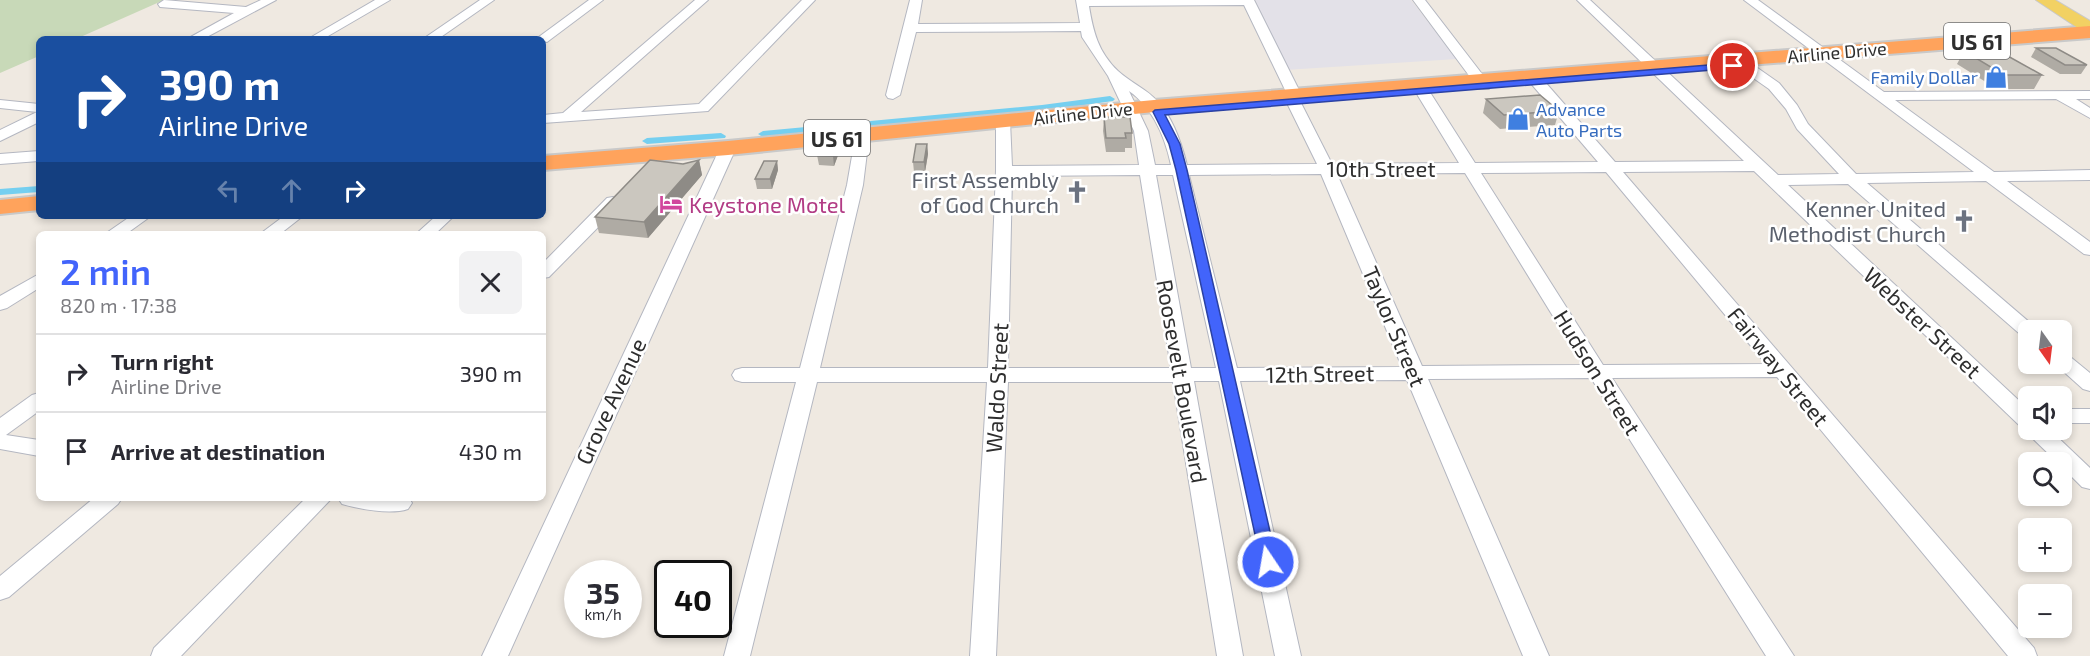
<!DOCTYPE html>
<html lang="en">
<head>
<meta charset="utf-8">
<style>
	:root { --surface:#fff; --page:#f2f2f3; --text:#2b2b33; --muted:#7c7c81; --line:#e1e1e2; --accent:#4264fb }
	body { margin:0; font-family:"Exo 2",sans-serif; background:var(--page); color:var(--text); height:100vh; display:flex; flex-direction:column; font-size:22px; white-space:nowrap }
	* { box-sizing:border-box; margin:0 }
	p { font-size:20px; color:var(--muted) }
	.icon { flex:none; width:33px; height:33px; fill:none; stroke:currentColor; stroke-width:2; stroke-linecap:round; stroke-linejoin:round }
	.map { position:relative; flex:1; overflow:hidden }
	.details { position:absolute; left:36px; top:231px; width:510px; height:270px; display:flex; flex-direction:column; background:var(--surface); border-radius:9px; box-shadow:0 3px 9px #0003 }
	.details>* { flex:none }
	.guide { position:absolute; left:36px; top:36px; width:510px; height:183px; border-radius:9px; box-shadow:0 3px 9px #0003; background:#1a4fa0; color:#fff; overflow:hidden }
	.needle { width:39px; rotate:166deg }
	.buttons { position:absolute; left:2018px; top:320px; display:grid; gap:12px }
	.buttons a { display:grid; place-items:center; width:54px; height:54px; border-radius:9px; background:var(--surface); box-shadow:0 3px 9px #0003; font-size:30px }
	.speed { position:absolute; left:564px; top:560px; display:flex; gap:12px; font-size:30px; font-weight:700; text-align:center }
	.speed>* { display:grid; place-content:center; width:78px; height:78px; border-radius:50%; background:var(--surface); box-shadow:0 3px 9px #0003; line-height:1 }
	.speed small { font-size:15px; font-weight:400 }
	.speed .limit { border:3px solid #111; border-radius:9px; background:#fff; color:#111 }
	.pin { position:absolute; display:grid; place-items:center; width:51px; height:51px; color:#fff; margin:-26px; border:3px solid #fff; border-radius:50%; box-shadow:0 2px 6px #0007 }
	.me { position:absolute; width:66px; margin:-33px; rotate:348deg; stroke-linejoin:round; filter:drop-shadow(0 0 4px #0008) }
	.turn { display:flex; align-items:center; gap:21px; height:126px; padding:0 24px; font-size:27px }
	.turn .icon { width:78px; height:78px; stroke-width:2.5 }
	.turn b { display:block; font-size:42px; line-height:51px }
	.lanes { display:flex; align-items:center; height:57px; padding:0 24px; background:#0003; justify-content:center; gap:30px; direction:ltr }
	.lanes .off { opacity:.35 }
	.round { display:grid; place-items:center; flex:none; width:63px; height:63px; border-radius:9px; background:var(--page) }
	.head { display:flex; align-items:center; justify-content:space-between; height:102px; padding:0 24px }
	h1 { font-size:36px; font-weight:600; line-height:45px; color:var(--accent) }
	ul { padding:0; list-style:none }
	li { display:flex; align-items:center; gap:18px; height:78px; padding:0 24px; border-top:2px solid var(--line) }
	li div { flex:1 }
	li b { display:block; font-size:22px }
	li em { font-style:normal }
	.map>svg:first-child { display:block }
	.industrial { fill:#e3e1e8 }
	.cemetery { fill:#c8d9b8 }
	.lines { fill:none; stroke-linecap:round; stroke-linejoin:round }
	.canal { fill:#75cff0; fill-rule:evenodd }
	.minor-casing { stroke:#b4b7c1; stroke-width:2 }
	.major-casing { stroke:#c9c9c9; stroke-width:2 }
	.highway-casing { stroke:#c9c9c9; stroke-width:4 }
	.minor { fill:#fff; fill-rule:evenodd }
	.major { fill:#f2d163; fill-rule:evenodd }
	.highway { fill:#ffa35c; fill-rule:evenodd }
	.wall { fill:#afaba4 }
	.shaded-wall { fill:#8e8b86 }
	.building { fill:#cbc7bf; stroke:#8e8b86; stroke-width:1.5 }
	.route { fill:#4264fb; stroke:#2b41a3; stroke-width:1.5 }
	.labels { text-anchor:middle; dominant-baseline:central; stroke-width:5; stroke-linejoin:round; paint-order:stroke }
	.far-street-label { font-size:18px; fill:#2e2e2e; stroke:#fff }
	.far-shop-label { font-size:18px; fill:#366cbe; stroke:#fff; text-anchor:end }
	.shield { fill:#fff; stroke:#6d6d6d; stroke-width:1.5 }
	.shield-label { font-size:21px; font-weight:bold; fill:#2e2e2e }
	.street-label { font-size:22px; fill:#2e2e2e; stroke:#fff }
	.worship-label { font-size:22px; fill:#5b616d; stroke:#fff; text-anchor:end }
	.hotel-label { font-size:22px; fill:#b23c85; stroke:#fff; text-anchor:start }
</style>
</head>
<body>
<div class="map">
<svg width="2090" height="656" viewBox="0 0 2090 656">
	<rect width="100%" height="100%" fill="#efe9e1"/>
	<path class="industrial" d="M1255 0H1411L1457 59 1285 70Z"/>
	<path class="cemetery" d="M0 0H164L76 39H39V56L0 73Z"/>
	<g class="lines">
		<path class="canal" d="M1110 96 1115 99 1113 101 1042 111 763 137 758 134 763 131 1042 105Z
			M721 133 726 136 725 138 647 144 642 141 647 138Z
			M39 186V192L0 195V189Z"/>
		<g class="minor-casing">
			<path id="minor" d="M164 0 246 7 261 0H276L203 39H187L234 13 160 7 158 4Z
				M375 0H390L323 39H308Z
				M480 0H494L438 39H423Z
				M589 0H603L547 42 536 39Z
				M695 0H708L581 112 699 104 802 0H815L708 111 543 123V115L563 113Z
				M910 0H922L918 24 1080 23 1076 0H1254L1301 94 1300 101 1332 164 1459 163 1412 86 1419 82 1426 86 1475 163 1598 162 1528 80 1526 77 1533 73 1538 74 1615 162 1744 161 1577 0H1590L1778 175 1839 174 1797 129 1786 109 1769 89 1739 68 1737 65 1739 62H1749L1779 83 1797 105 1808 124 1856 174 1974 172 1744 0H1758L1884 92 2090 91V99H2076L2090 108V118L2056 99 1895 100 1994 172 2090 170V180L2007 181 2090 242V255L2084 254 1986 181 1867 183 2035 327 2037 330H2028V337L2021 335 1848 184 1788 185 2028 409V429H2049L2090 468V489L2082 487 2061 466V462H2057L2028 434 2026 428 2020 426 1754 171 1623 172 2034 648 2037 656H2008L1777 377 1612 378 1794 656H1766L1591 378 1428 379 1549 656H1523L1407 380 1240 381 1301 656H1275L1219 381H1194L1243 656H1217L1173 382H1008L996 656H970L987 382H817L750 656H724L796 382H742L735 380 732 375 735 370 742 368H800L847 185 856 133 861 131 869 136 863 185 820 368H988L996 171V121L998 118 1003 117 1010 121 1012 166 1139 165 1134 131 1108 76 1082 37 1081 31 916 32 900 95 893 99 888 98 886 95ZM1244 5 1287 94 1286 101 1317 164 1187 165C1182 145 1173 118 1158 102 1147 89 1131 83 1118 71 1098 52 1093 31 1089 6ZM1129 91C1153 108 1165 137 1171 165H1155L1148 131ZM1606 172 1766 364 1603 365 1481 173ZM1465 173 1583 365 1422 366 1337 174ZM1321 174 1402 367 1237 368 1189 175ZM1140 175 1171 368H1008L1012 176ZM1156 175H1173L1216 368H1191Z
				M1413 0H1425L1489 83 1491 86 1489 89H1479Z
				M0 100 39 104V122L0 141V130L37 112 0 108Z
				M728 143 736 148 508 656H482L720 148Z
				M39 151V161L0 164V154Z
				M613 197 621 202 619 206 549 277 543 278V263L607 198Z
				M131 216H151L126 234H105Z
				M284 216H303L280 234H260Z
				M436 216H454L435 234H416Z
				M39 274V288L7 308 0 310V296Z
				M2061 353 2068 355 2090 373V391L2083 389 2054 363H2061Z
				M39 393V411L6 435 39 440V456L0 449V418L32 395Z
				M2061 409H2090V423H2061Z
				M94 498H122L118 504 9 597 0 600V576Z
				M306 498H332L181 656H151L154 648Z
				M338 498H409L412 503 408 509C390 515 360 509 342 504Z"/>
		</g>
		<g class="major-casing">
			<path id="major" d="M2036 0H2055L2090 21V33L2084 32Z"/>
		</g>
		<g class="highway-casing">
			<path id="highway" d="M2090 26V38L1154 112 728 155 543 170V156L728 141 1154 100Z
				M39 196V210L0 214V200Z"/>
		</g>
		<use href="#minor" class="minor"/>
		<use href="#major" class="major"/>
		<use href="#highway" class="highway"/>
	</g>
	<path class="wall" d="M2036 48 2087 65 2081 74H2060L2031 57Z
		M1964 51 2042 75 2034 89H1997L1957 64Z
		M1486 99 1559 111 1555 125 1500 129 1483 113Z
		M1104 117 1132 133V148H1125V152H1106L1103 131Z
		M839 141 840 150 834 166 819 165 817 155Z
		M927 144 928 154 925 172H914L913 162Z
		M699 160 702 175 648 238 599 233 595 217 683 164Z
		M777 161 778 170 772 189H757L755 179Z"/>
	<path class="shaded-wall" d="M839 141 840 150 834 166 833 156Z
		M927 144 928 154 925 172 924 162Z
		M699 160 702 175 648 238 644 222Z
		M777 161 778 170 772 189 770 179Z"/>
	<path class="building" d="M2036 48H2056L2087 65H2065Z
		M1997 50 2042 75H2004L1964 51Z
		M1540 95 1559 111 1504 115 1486 99Z
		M1104 117H1130L1132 133H1125L1126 138H1106Z
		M839 141 833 156 817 155 823 142Z
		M916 144H927L924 162H913Z
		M650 160 683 164 699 160 644 222 595 217Z
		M764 161H777L770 179H755Z"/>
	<path class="route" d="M1733 63 1738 66 1737 68 1165 115 1180 144 1187 170 1277 562 1274 567 1268 569 1262 567 1176 170 1169 144 1153 112 1155 110Z"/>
	<defs>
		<g id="shop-bare" transform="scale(1.8)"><path d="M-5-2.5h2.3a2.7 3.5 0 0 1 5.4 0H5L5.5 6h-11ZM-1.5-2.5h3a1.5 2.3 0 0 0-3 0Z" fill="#3f7fe0" stroke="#fff" stroke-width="2.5" paint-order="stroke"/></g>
		<g id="church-bare" transform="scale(1.8)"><path d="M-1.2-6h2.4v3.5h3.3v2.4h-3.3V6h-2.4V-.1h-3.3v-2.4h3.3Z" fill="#6b7280" stroke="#fff" stroke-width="2.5" paint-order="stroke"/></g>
		<g id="hotel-bare" transform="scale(1.8)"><path d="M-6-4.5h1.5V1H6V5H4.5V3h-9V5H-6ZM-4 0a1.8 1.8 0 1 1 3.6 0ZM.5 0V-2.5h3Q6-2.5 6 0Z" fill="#d1479c" stroke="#fff" stroke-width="2.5" paint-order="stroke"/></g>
	</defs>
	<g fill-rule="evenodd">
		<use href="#shop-bare" x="1996" y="77"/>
		<use href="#shop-bare" x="1518" y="119"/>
		<use href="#church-bare" x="1077" y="192"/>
		<use href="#hotel-bare" x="671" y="204"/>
		<use href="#church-bare" x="1964" y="221"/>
	</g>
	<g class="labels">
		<g class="far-street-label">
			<text transform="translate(1837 52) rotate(-5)">Airline Drive</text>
			<text transform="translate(1083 113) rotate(-6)">Airline Drive</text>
		</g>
		<g class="far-shop-label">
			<text x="1978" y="77">Family Dollar</text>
			<text x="1536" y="109" text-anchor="start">Advance<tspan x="1536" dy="21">Auto Parts</tspan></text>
		</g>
		<g class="shield">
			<rect x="1944" y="23" width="66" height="36" rx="4.5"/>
			<rect x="804" y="120" width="66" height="36" rx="4.5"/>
		</g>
		<g class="shield-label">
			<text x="1977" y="41">US 61</text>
			<text x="837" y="138">US 61</text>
		</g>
		<g class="street-label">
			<text x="1381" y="168">10th Street</text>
			<text transform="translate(1923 322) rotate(43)">Webster Street</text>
			<text transform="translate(1395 326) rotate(67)">Taylor Street</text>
			<text transform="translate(1779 366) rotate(51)">Fairway Street</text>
			<text transform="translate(1598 372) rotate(58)">Hudson Street</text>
			<text transform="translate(1320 373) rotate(-1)">12th Street</text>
			<text transform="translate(1183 381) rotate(80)">Roosevelt Boulevard</text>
			<text transform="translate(996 388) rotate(-87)">Waldo Street</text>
			<text transform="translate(610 401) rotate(-65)">Grove Avenue</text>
		</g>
		<g class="worship-label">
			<text x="1059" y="179">First Assembly<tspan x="1059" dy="25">of God Church</tspan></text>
			<text x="1946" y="208">Kenner United<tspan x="1946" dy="25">Methodist Church</tspan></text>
		</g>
		<g class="hotel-label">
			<text x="689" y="204">Keystone Motel</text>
		</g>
	</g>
</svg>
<div class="buttons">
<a><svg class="needle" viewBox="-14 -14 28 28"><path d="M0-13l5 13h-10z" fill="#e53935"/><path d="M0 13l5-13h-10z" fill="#7c7c81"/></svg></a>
<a><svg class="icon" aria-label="sound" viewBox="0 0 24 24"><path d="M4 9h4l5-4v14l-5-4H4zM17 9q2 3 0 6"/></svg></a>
<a><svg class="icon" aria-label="search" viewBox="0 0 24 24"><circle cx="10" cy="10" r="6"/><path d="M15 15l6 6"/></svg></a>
<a>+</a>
<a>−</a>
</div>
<div class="speed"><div>35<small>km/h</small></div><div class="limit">40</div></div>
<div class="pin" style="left:1733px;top:66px;background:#d93025"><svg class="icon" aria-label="arrive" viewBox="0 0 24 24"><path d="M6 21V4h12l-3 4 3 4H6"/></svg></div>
<svg class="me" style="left:1268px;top:562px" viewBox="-20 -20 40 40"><circle r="17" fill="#4264fb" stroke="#fff" stroke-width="3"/><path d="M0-11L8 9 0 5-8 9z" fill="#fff"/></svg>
<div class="guide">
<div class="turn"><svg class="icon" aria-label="right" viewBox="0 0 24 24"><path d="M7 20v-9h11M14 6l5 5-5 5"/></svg><div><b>390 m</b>Airline Drive</div></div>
<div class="lanes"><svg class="icon off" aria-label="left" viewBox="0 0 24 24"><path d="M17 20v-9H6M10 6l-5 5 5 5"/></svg><svg class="icon off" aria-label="ahead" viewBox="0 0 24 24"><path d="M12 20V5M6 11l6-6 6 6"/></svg><svg class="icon" aria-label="right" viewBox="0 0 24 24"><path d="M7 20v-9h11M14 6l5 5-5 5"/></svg></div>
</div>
<section class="details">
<div class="head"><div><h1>2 min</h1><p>820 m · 17:38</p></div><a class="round"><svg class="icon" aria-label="close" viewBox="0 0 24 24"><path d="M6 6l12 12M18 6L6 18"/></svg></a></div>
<ul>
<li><svg class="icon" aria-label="right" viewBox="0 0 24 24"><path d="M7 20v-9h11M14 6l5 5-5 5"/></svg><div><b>Turn right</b><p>Airline Drive</p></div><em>390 m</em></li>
<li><svg class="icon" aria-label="arrive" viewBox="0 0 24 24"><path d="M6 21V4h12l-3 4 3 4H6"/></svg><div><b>Arrive at destination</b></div><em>430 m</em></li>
</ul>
</section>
</div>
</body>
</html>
